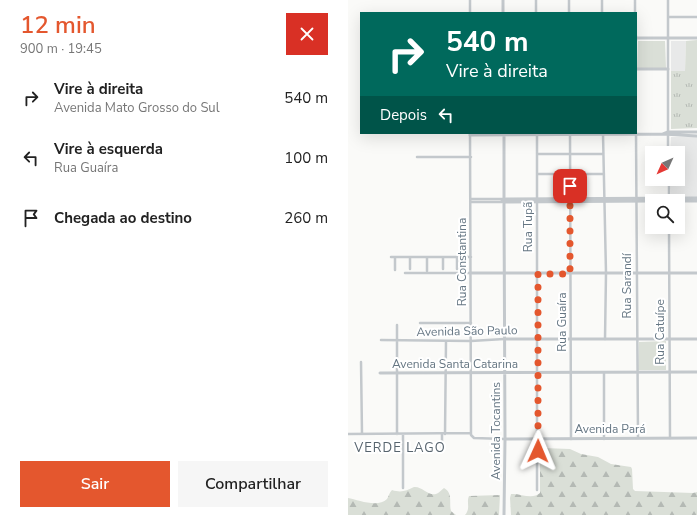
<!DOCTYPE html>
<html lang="pt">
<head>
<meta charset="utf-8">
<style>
	:root { --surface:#fff; --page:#f6f6f6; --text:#222; --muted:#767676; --accent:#e4572e }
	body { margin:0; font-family:"Nunito Sans",sans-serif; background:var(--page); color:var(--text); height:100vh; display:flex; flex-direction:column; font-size:15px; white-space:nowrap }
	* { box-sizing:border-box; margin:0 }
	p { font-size:13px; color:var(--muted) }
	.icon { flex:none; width:22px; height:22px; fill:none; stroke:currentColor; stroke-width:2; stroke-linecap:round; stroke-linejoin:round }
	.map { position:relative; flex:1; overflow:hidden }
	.sheet { display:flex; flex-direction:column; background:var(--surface); width:348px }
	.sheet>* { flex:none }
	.top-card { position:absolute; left:12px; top:12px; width:277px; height:122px; border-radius:0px; box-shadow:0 4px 16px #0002; background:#00695c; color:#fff; overflow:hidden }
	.needle { width:26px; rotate:225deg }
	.fabs { position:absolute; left:297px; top:146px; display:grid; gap:8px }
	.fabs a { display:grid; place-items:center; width:40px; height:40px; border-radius:0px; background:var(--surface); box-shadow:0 4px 16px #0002; font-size:20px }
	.pin { position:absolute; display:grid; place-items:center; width:34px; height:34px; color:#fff; margin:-17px; border-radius:8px; box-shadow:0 2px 6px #0006 }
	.me { position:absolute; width:44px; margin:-22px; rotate:1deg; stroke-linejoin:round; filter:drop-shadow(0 0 3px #0008) }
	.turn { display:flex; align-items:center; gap:14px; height:84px; padding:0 20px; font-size:18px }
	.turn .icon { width:52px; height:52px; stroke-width:2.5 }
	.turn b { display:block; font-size:28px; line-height:34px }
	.then { display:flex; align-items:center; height:38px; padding:0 20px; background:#0003; gap:8px; font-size:15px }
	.round { display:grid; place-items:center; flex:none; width:42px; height:42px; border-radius:0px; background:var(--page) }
	.overview { display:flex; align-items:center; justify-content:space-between; height:68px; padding:0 20px }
	h1 { font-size:24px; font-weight:600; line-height:30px; color:var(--accent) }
	.button { display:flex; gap:8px; margin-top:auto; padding:8px 20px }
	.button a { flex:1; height:46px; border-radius:0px; background:var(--accent); color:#fff; font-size:16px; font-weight:600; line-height:46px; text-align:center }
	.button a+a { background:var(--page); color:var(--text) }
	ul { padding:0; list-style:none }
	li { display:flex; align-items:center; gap:12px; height:60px; padding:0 20px }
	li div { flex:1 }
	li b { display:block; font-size:15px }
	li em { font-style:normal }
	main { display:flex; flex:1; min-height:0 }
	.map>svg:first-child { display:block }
	.built { fill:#e8e9e9 }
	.grass { fill:url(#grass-tufts) }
	.forest { fill:url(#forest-firs) }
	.park { fill:#dadfd7 }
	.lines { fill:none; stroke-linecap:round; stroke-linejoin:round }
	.minor { stroke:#c3c8cc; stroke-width:2.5 }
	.tertiary { stroke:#c3c8cc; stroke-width:3 }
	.route { stroke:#e4572e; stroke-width:7; stroke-dasharray:0 12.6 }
	.labels { text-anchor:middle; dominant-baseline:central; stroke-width:4; stroke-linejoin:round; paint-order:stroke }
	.street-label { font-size:12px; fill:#657683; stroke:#fff }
	.neighbourhood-label { font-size:13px; letter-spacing:1px; fill:#57646e; stroke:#fff }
</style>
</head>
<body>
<main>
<section class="sheet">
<div class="overview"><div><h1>12 min</h1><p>900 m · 19:45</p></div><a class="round" style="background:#d93025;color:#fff"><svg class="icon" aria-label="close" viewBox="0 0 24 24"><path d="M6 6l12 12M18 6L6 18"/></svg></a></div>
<ul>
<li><svg class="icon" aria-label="right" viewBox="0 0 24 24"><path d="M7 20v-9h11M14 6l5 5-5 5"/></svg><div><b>Vire à direita</b><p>Avenida Mato Grosso do Sul</p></div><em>540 m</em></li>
<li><svg class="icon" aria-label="left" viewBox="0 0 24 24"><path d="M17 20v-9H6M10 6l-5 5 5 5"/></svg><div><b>Vire à esquerda</b><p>Rua Guaíra</p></div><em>100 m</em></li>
<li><svg class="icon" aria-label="arrive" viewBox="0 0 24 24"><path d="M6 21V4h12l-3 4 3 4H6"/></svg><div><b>Chegada ao destino</b></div><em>260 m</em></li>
</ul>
<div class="button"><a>Sair</a><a>Compartilhar</a></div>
</section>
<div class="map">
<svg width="349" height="515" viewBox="0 0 349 515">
	<defs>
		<pattern id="grass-tufts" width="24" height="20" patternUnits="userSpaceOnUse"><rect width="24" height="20" fill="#dadfd7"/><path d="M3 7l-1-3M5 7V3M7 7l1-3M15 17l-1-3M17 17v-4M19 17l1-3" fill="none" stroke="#b4b9b4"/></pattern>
		<pattern id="forest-firs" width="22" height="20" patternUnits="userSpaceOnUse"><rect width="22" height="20" fill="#dadfd7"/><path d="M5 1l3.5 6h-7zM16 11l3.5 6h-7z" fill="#b4b9b4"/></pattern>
	</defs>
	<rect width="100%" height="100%" fill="#fafaf8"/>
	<path class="built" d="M323 41H338L337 71H323Z
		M323 137H349V197H324L323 196 322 179H330V153H322Z"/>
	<path class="grass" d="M323 71H349V128L323 129Z"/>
	<path class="forest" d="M195 448 222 449 233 454 250 457 263 464 283 467 284 469 285 489 287 491 345 493 349 492V515H163L162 498 163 494C172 493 184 500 192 493V451Z
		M66 487C74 486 80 496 88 494 91 493 93 490 96 488 105 493 101 502 103 511L108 515H0V498C10 500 30 508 39 499 41 496 41 493 44 490 53 493 58 491 66 487Z
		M152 495 151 515H117C123 508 118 503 121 496Z"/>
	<path class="park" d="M349 40V71H337L338 41Z
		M290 41H317L318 68H289Z
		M318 341V370H290L291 342Z"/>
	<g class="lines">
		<path class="minor" d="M188 0V13
			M221 0V13
			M287 0V13
			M320 0V153
			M122 13V0
			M254 13V0
			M320 17H349
			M288 36V40
			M122 133 123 435 126 438 157 439
			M189 133V490
			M222 133 223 439
			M288 133 290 438
			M255 134 258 273 257 339
			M189 154H255
			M69 157H123
			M189 174H256
			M321 179V201
			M123 199H155
			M123 202H154
			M321 227 322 438
			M43 257H123
			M47 257V270
			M62 257V269
			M79 257V271
			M95 257V269
			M109 257V269
			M57 273H123
			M72 323H123
			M49 325V434
			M33 340 123 341 156 339
			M13 362 14 434
			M0 434 123 433
			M97 434 98 341
			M256 439V373
			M94 451V434
			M55 488V434"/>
		<path class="tertiary" d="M155 0V13
			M288 38H349
			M288 69H320
			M156 133V198
			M315 134 320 132H349
			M122 135 315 134 349 136
			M156 199 158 200 156 202 154 201Z
			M158 199 349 198
			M330 201H349
			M158 202 304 201
			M123 273H349
			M156 339H349
			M32 373 349 372
			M157 439 349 438
			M156 515 157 439 156 202"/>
	</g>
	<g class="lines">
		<path class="route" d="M190 451V274H222V186"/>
	</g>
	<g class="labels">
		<g class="street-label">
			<text transform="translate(180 227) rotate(-90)">Rua Tupã</text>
			<text transform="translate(114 262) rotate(-90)">Rua Constantina</text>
			<text transform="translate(279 286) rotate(-90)">Rua Sarandí</text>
			<text transform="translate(214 322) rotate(-90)">Rua Guaíra</text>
			<text transform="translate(119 331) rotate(-1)">Avenida São Paulo</text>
			<text transform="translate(312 332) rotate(-90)">Rua Catuípe</text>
			<text x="107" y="364">Avenida Santa Catarina</text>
			<text x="262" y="429">Avenida Pará</text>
			<text transform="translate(148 431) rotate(-90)">Avenida Tocantins</text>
		</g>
		<g class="neighbourhood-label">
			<text x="52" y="448">VERDE LAGO</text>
		</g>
	</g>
</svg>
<div class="fabs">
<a><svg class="needle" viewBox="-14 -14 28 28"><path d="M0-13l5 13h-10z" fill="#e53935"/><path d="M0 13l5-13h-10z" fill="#767676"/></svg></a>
<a><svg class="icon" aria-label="search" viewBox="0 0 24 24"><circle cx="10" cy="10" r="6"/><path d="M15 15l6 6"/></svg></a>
</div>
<div class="pin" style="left:222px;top:186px;background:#d93025"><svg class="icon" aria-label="arrive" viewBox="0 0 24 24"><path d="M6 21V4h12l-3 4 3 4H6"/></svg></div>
<svg class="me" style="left:190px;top:451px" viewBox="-20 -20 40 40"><path d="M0-17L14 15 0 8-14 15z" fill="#e4572e" stroke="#fff" stroke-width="4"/></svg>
<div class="top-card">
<div class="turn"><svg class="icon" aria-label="right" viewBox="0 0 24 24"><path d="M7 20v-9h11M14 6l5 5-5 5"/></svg><div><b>540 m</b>Vire à direita</div></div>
<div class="then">Depois<svg class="icon" aria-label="left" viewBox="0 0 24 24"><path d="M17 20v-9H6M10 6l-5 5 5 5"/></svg></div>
</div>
</div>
</main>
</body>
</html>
